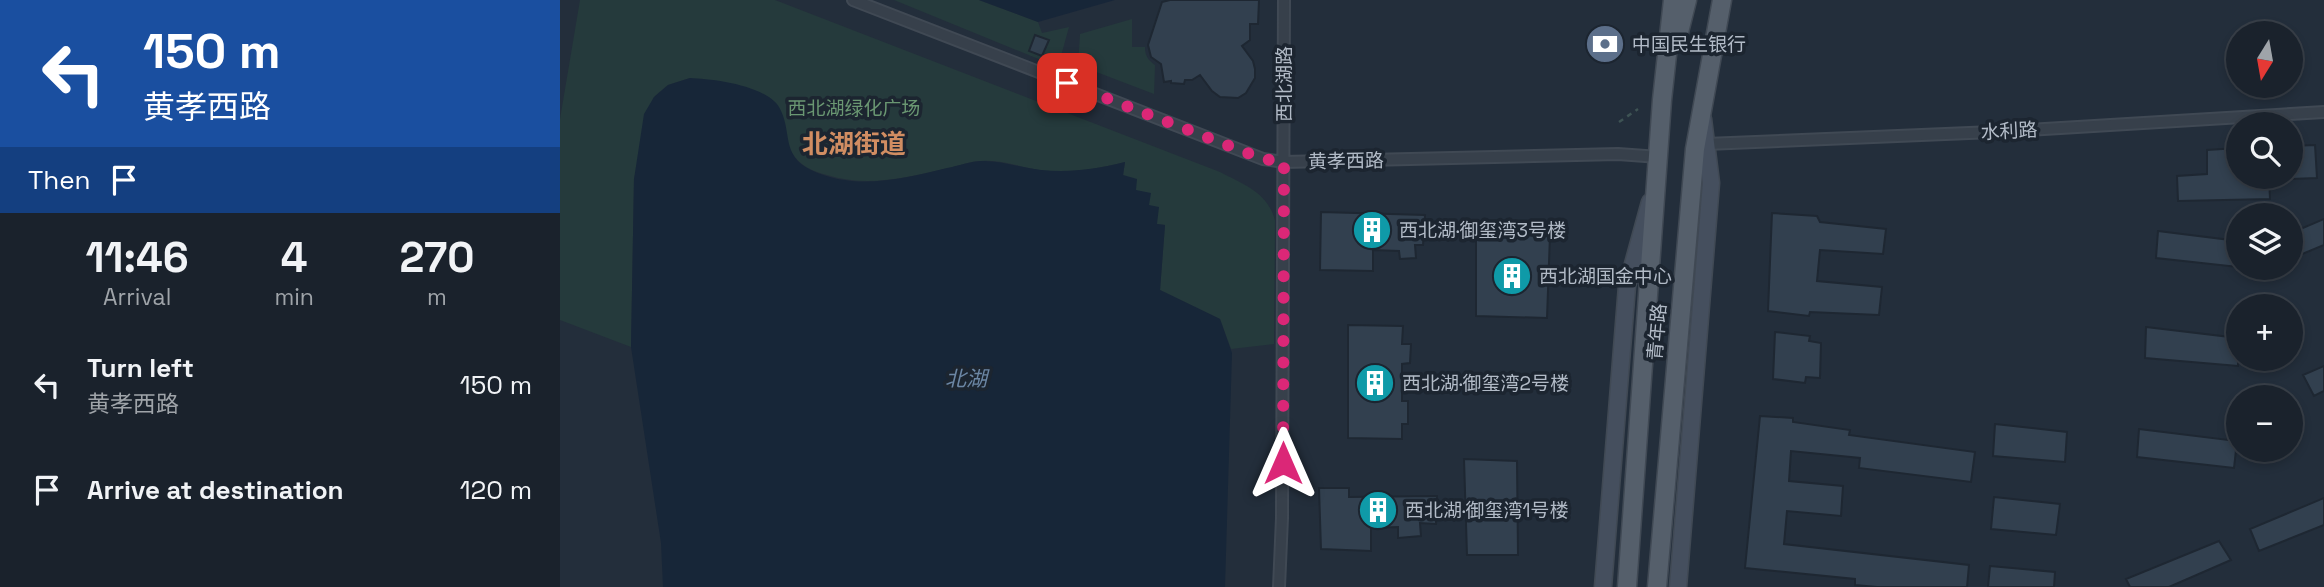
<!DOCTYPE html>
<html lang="en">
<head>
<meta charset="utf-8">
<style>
	:root { --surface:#1a222c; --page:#232a34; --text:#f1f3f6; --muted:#9fa4a9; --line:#383f48 }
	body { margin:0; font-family:"Space Grotesk","Noto Sans SC",sans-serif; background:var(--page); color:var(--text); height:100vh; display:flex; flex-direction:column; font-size:26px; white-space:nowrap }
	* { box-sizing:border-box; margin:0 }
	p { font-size:23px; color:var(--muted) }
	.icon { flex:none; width:38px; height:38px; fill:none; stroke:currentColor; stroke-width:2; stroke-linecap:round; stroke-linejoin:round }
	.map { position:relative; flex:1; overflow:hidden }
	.drawer { display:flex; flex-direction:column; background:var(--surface); width:560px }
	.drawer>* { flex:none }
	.banner { background:#1a4fa0; color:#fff; overflow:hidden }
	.needle { width:46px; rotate:191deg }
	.fabs { position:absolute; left:1666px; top:21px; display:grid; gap:14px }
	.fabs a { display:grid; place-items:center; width:77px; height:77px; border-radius:50%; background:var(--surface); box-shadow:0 4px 10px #0003,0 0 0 2px var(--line); font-size:35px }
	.pin { position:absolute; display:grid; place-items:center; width:60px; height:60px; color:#fff; margin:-30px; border-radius:14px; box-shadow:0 4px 10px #0006 }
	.me { position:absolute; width:77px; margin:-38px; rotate:0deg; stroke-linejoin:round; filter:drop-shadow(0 0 5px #0008) }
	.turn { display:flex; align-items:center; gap:24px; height:147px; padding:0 28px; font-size:32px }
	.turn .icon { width:91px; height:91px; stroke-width:2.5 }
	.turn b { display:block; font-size:49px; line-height:60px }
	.then { display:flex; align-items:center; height:66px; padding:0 28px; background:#0003; gap:14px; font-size:26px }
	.eta { display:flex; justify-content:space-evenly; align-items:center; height:119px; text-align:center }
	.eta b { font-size:42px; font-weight:700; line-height:49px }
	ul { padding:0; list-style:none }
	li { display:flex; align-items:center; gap:21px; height:105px; padding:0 28px }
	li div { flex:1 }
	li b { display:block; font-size:26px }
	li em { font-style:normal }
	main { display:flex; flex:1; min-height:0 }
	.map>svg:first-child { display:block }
	.green { fill:#253a3c }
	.water { fill:#172638 }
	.building { fill:#32404f; stroke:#1e2732; stroke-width:2 }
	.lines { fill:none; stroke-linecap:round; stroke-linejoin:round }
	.minor-casing { stroke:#404954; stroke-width:14 }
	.secondary-casing { stroke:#404954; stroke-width:19 }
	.primary-casing { stroke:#404954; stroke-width:21 }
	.path { stroke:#3e5354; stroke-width:2.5; stroke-dasharray:5 5; stroke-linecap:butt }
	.minor { stroke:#37404b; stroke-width:10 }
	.secondary { stroke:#454f5e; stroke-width:16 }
	.primary { stroke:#555f6b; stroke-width:18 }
	.route { stroke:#db2777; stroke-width:12; stroke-dasharray:0 21.6 }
	.labels { text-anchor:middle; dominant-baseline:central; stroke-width:7; stroke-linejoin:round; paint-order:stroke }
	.poi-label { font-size:19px; fill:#b2bbc7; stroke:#1c2530; text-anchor:start }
	.street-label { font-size:19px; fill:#b2bbc7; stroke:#1c2530 }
	.park-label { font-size:19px; fill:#6a9772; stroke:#1c2530 }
	.water-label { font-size:21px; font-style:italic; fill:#6c87a5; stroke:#1c2530 }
	.district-label { font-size:26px; font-weight:bold; fill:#d18d62; stroke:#1c2530 }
</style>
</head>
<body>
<main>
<section class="drawer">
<div class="banner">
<div class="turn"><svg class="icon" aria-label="left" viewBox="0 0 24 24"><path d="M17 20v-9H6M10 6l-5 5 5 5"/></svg><div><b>150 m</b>黄孝西路</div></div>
<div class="then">Then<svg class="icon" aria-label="arrive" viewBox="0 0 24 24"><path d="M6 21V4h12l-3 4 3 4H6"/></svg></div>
</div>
<div class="eta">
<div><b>11:46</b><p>Arrival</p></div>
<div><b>4</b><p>min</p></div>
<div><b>270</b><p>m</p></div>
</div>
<ul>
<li><svg class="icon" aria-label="left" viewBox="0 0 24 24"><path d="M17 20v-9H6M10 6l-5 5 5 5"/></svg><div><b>Turn left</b><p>黄孝西路</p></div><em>150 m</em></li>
<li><svg class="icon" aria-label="arrive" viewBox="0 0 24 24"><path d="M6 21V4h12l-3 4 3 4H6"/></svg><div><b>Arrive at destination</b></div><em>120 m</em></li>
</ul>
</section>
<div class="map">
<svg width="1764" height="587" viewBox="0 0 1764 587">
	<rect width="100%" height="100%" fill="#232e3b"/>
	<path class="green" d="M20 0H215L660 172C683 184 709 193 715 221L714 344 671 349 660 319 600 290 605 225 597 224 589 205 563 176 565 162C536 169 509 174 479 170 460 167 441 159 421 161 410 161 399 166 389 168 348 177 308 188 267 175 252 171 240 166 232 153L130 78 108 85 94 97 74 179 71 347 0 320V119Z
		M334 0H419L478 22 482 33 509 27 498 67Z
		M572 19V47H585C585 56 588 60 595 65L594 94 518 65 520 34Z"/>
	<path class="water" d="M419 0H555L478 22Z
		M130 78C153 79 205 85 219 107 233 131 220 155 251 170 295 191 342 179 387 168 398 166 411 161 423 161 443 161 461 168 481 170 510 173 537 169 565 162L563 175 577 179 576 190 591 193 589 205 599 207 597 224 605 225 600 290 660 319 672 353 665 587H103L101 543 71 347 74 179 84 114 94 97 108 85Z"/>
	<path class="building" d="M610 0H699L698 24H690V40L682 46 693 61 695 69V78L686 93 678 98 660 97 652 91 640 75 632 80H625L624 84 611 83V81L604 82 601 64 591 57 588 45 602 2Z
		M475 35 489 40 482 56 469 51Z
		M1755 145 1757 178 1731 179V146Z
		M1678 148V177H1709L1710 199 1618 201 1617 176 1647 174V150Z
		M761 212 865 215 863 245H855L856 258 840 259 839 251 813 250V271L760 270Z
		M1212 213 1257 216 1260 222 1326 229 1323 254 1260 250 1257 281 1322 287 1319 315 1250 312 1249 316 1208 311Z
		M1764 219V245L1735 257 1731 248V233Z
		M1598 231 1678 241V267L1596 258Z
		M916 232 990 235 987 318 916 316Z
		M788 325 843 326 842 344H851L850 363 842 364V401H848V424H842V439L788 438Z
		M1586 327 1678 338V366L1585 358Z
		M1215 332 1250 336 1249 341 1261 343 1260 378 1246 377 1245 383 1213 379Z
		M1764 366V391L1754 396 1743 375Z
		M1200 416 1233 418V422L1290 430 1289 435 1415 452 1411 482 1299 468 1300 458 1231 451 1229 481 1283 486 1281 516 1227 511 1224 544 1409 565 1407 587H1317L1295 585V579L1185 568Z
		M1435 424 1507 432 1505 462 1433 456Z
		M1579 429 1677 441 1674 468 1577 457Z
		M904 459 957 461 958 555H907Z
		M759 488H789V497L877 496 876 524 860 523 861 536 838 538V527L811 528V551L761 549Z
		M1434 497 1500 504 1496 535 1431 529Z
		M1764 498V525L1699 551 1690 529Z
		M1659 541 1671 560 1609 587H1570L1566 579Z
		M1430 566 1495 572 1494 587H1428Z"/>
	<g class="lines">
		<g class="minor-casing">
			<path id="minor" d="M293 0 703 159 724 162 1058 154 1099 157
				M1141 147 1146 144 1433 132 1764 112
				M719 587 722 518 724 0"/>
		</g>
		<g class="secondary-casing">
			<path id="secondary" d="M1043 587 1067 286 1090 202
				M1118 587 1151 183 1143 119"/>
		</g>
		<g class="primary-casing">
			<path id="primary" d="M1119 32 1127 0
				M1067 587 1102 100 1113 0
				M1097 587 1135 149 1162 0"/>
		</g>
		<path class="path" d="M1059 122 1078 109"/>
		<use href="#minor" class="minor"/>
		<use href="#secondary" class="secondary"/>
		<use href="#primary" class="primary"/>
	</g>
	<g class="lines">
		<path class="route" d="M507 83 703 159 724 162 723 463"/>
	</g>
	<defs>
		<g id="bank-disc" transform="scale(2.0125)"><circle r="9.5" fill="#5c6f8a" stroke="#1c2530"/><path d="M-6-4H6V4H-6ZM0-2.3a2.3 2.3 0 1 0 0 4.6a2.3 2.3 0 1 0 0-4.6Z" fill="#fff"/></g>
		<g id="building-disc" transform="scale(2.0125)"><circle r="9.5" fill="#0f9aa8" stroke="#1c2530"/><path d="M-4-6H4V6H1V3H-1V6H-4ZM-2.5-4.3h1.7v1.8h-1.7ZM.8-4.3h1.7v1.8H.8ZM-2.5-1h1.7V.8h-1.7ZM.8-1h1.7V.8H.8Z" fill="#fff"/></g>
	</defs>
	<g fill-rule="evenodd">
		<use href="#bank-disc" x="1045" y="44"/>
		<use href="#building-disc" x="812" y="230"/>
		<use href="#building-disc" x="952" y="276"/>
		<use href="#building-disc" x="815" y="383"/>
		<use href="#building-disc" x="818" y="510"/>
	</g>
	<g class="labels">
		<g class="poi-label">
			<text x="1072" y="44">中国民生银行</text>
			<text x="839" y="230">西北湖·御玺湾3号楼</text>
			<text x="979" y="276">西北湖国金中心</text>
			<text x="842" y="383">西北湖·御玺湾2号楼</text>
			<text x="845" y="510">西北湖·御玺湾1号楼</text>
		</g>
		<g class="street-label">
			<text transform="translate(724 84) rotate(-90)">西北湖路</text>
			<text transform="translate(1449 131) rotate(-3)">水利路</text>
			<text transform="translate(786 161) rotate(-1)">黄孝西路</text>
			<text transform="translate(1097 332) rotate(-85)">青年路</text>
		</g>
		<g class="park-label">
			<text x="294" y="108">西北湖绿化广场</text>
		</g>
		<g class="water-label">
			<text x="406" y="378">北湖</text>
		</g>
		<g class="district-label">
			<text x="294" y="144">北湖街道</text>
		</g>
	</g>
</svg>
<div class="fabs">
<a><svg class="needle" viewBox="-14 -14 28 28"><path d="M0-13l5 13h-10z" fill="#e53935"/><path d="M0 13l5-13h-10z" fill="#9fa4a9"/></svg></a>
<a><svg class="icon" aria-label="search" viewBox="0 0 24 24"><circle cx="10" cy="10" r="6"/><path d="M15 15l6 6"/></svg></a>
<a><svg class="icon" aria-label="layers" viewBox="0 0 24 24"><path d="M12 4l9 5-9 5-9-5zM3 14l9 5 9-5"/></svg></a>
<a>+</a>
<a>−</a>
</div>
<div class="pin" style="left:507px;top:83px;background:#d93025"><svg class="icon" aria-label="arrive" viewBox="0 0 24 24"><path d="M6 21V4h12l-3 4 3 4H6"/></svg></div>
<svg class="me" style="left:723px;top:463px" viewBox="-20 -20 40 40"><path d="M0-17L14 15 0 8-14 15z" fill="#db2777" stroke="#fff" stroke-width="4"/></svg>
</div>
</main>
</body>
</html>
